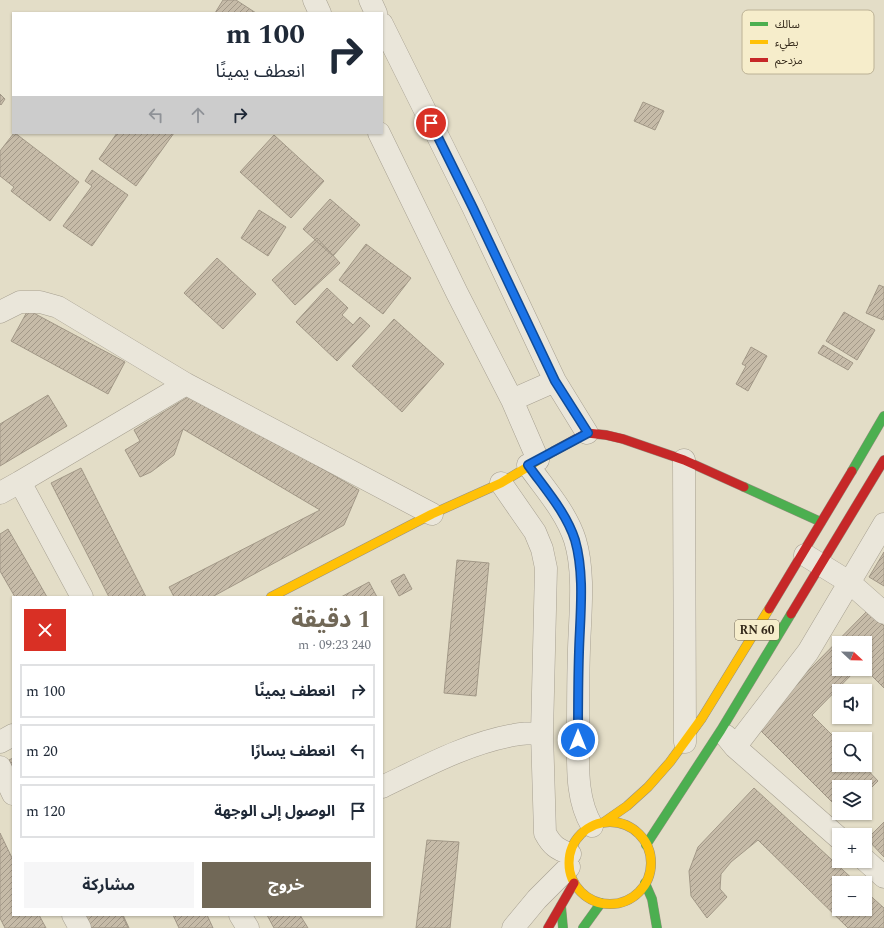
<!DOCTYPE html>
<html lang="ar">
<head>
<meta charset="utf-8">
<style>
	:root { --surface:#fff; --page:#f6f6f7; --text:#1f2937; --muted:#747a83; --line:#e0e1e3; --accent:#716857 }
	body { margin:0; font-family:Spectral,"Noto Sans Arabic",serif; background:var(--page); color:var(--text); direction:rtl; height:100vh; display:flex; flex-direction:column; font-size:15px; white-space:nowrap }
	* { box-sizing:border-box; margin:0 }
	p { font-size:13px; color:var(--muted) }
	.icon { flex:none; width:22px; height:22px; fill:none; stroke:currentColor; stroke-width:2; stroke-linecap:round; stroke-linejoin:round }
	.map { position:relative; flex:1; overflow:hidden; direction:ltr }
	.details { position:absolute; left:12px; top:596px; width:371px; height:320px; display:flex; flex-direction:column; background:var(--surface); border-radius:0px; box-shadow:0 1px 3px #0004; direction:rtl }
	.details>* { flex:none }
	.banner { position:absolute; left:12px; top:12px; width:371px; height:122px; border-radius:0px; box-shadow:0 1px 3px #0004; direction:rtl; background:#fff; color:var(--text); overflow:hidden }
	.needle { width:26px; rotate:112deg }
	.fabs { position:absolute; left:832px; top:636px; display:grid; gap:8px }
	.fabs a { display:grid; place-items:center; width:40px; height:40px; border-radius:0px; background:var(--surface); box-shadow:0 1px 3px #0004; font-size:20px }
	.pin { position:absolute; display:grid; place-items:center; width:34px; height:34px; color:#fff; margin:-17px; border:2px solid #fff; border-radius:50%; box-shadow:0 1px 4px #0007 }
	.me { position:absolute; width:44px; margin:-22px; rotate:0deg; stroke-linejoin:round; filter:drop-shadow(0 0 3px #0008) }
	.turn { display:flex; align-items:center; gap:14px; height:84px; padding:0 12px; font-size:18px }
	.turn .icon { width:52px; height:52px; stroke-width:2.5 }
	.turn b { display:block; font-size:28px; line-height:34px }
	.lanes { display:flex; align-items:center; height:38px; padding:0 12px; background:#0003; justify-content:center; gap:20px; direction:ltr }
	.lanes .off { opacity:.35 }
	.round { display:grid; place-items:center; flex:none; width:42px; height:42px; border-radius:0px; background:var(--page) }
	.headline { display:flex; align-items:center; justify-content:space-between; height:68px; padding:0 12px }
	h1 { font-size:24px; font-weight:700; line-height:30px; color:var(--accent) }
	.cta { display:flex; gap:8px; margin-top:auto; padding:8px 12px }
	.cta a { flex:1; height:46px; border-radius:0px; background:var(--accent); color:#fff; font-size:16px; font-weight:700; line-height:46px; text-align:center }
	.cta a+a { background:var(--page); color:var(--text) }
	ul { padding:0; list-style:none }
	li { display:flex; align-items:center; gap:12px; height:54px; margin:0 8px 6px; padding:0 4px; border:2px solid var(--line); border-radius:0px }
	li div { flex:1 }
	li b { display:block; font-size:15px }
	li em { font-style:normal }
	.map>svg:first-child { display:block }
	.building { fill:url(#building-hatch); stroke:#a29887 }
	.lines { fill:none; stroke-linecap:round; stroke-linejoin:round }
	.street-casing { stroke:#a7a091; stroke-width:23 }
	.fast-casing { stroke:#979081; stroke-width:10 }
	.slow-casing { stroke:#979081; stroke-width:10 }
	.jam-casing { stroke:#979081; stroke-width:10 }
	.street { stroke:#eae6da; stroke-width:22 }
	.fast { stroke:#4caf50; stroke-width:9 }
	.slow { stroke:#ffc107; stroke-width:9 }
	.jam { stroke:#c62828; stroke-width:9 }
	.route-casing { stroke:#114b97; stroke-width:10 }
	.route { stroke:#1a73e8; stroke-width:7 }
	.labels { text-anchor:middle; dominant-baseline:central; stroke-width:3; stroke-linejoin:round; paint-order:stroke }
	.shield { fill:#f6edcb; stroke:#6e644f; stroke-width:1 }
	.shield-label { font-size:12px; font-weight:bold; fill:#34291a }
	.key { fill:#f6edcb; stroke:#bcb296; stroke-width:1 }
	.key-label { font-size:11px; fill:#34291a }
</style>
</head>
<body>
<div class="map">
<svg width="884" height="928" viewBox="0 0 884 928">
	<defs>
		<pattern id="building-hatch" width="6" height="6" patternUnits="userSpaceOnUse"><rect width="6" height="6" fill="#c6bba8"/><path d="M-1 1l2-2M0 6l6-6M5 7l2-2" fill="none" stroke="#a29888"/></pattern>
	</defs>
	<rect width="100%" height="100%" fill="#e3ddc7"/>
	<path class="building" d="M223 0H236L256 13H215Z
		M0 94 5 99 1 105 0 104Z
		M643 102 664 111 655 130 634 121Z
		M14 133H15L79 182 50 221 11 191 14 187 0 176V151Z
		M117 133H174L136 186 99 159Z
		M274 135 324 181 291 218 240 172Z
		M92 170 128 195 92 246 63 226 92 186 85 181Z
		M330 199 360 225 333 256 303 229Z
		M259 210 286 227 268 256 241 238Z
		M317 238 340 263 295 305 272 280Z
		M366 244 411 278 383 314 339 280Z
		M217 258 256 294 223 329 184 293Z
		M879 285 884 287V318L883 320 866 313Z
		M327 288 348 308 342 315 353 325 360 317 370 326 337 361 296 322Z
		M28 310 125 362 108 394 11 341Z
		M844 312 875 330 857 360 826 341Z
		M394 319 444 364 402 412 352 366Z
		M823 345 853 363 848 370 818 353Z
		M751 347 767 356 748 391 736 384 746 366 742 364Z
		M193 394 359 490 344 525 212 597H174L169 587 320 510 183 429 174 455 151 472 140 477 125 450 140 441 134 430Z
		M48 395 67 426 0 466V424Z
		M81 468 146 597H109L51 483Z
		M8 529 47 597H15L0 571V534Z
		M884 552V586L869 577Z
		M457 560 489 563 476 696 444 693Z
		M404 574 412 589 399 596 391 581Z
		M369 582 377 597H341Z
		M868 610 884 626V688L865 669V643H839V669H857L812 715 839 742V765H863L878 781 865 794V787H839V809L755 725Z
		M13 758V767L9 760Z
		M754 788 857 883H839V909H865V891L884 908V928H848L758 840 731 862 721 874 720 889 727 897 707 918 691 896 689 871 698 847Z
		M884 822V857L867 839Z
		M0 833 13 860V915H39L46 928H5L0 918Z
		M427 840 459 842 450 928H416Z
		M84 915H122L128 928H90Z
		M84 915H123L129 928H90Z
		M173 915H207L213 928H179Z
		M267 915H300L308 928H274Z"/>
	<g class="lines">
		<g class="street-casing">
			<path id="street" d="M314 0 320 13
				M370 0 376 13
				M382 24 473 207 555 381 587 433
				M379 133 457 293 512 400 538 460
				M0 312 20 302H40L58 307 186 384 432 514
				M512 400 555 381
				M684 460 685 742
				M528 465C545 489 566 512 575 540 585 573 580 614 579 649 578 678 578 708 578 737 578 767 576 799 592 826
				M501 483 535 532 542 549 546 568 542 733 545 833C552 846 557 849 570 854
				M0 493 20 482
				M805 555 849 582 884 613
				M82 597 20 482 186 384
				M726 736 735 747 839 838
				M0 742 13 735
				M735 747 808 652 884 524
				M0 767 13 794
				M382 787C424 767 468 743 514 735 523 733 533 733 542 733
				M865 860 884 877
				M73 915 80 928
				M240 915 248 928
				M513 928 537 899 569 867"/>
		</g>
		<g class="fast-casing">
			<path id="fast" d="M852 471 884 416
				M744 487 821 522
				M646 845 721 730 791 614
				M645 883 652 899 657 928
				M561 906 563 928
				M583 928 601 903"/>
		</g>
		<g class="slow-casing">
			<path id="slow" d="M271 597 432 514 501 483 554 451
				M604 822 627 806 648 787 670 762 702 718 769 609
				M569 863a41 41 0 1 1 82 0a41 41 0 1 1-82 0Z"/>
		</g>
		<g class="jam-casing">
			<path id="jam" d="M554 451 587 433 606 435 623 439 684 460 744 487
				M769 609 852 471
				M791 614 884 460
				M548 928 574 883"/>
		</g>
		<use href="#street" class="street"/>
		<use href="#fast" class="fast"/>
		<use href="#slow" class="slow"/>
		<use href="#jam" class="jam"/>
	</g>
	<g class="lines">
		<g class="route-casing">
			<path id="route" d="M431 123 473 208 555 381 588 433 528 465C545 489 566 512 575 540 585 575 580 616 579 652 578 681 578 711 578 740"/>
		</g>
		<use href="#route" class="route"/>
	</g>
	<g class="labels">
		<rect class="shield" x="735" y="620" width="44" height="20" rx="3"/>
		<g class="shield-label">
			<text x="757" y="630">RN 60</text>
		</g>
	</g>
	<rect x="742" y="10" width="132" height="64" rx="6" class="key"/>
	<rect x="750" y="22" width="18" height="4" fill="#4caf50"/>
	<rect x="750" y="40" width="18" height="4" fill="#ffc107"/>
	<rect x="750" y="58" width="18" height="4" fill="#c62828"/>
	<g class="key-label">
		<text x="775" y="28">سالك</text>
		<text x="775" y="46">بطيء</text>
		<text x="775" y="64">مزدحم</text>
	</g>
</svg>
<div class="fabs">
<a><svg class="needle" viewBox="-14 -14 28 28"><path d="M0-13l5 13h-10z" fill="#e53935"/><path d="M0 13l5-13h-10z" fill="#747a83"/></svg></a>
<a><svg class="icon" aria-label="sound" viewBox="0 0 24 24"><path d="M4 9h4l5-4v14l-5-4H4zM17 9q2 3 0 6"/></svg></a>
<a><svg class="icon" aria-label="search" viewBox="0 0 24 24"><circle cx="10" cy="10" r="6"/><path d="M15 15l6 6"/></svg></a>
<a><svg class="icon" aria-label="layers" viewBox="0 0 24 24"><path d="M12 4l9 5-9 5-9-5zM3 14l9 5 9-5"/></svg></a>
<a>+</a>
<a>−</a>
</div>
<div class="pin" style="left:431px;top:123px;background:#d93025"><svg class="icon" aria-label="arrive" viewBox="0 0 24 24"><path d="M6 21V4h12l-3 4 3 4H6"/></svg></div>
<svg class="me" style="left:578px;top:740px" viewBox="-20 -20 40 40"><circle r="17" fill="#1a73e8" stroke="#fff" stroke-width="3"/><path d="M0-11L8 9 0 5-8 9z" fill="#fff"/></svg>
<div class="banner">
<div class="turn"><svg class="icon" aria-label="right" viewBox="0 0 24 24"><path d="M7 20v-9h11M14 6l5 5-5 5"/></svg><div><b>100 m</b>انعطف يمينًا</div></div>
<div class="lanes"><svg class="icon off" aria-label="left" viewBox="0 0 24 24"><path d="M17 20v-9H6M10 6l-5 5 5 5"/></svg><svg class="icon off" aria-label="ahead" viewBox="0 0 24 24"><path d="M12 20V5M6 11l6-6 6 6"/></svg><svg class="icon" aria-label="right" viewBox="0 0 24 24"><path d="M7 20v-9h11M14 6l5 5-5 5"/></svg></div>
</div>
<section class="details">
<div class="headline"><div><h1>1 دقيقة</h1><p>240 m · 09:23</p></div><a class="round" style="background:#d93025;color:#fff"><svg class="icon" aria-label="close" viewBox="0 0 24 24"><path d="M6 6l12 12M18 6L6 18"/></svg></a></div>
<ul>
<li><svg class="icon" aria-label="right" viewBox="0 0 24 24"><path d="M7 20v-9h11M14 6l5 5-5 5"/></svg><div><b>انعطف يمينًا</b></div><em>100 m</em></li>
<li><svg class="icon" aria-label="left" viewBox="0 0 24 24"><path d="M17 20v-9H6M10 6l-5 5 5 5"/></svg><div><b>انعطف يسارًا</b></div><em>20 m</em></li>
<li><svg class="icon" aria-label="arrive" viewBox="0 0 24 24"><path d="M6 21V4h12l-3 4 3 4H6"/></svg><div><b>الوصول إلى الوجهة</b></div><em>120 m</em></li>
</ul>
<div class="cta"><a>خروج</a><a>مشاركة</a></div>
</section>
</div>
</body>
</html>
